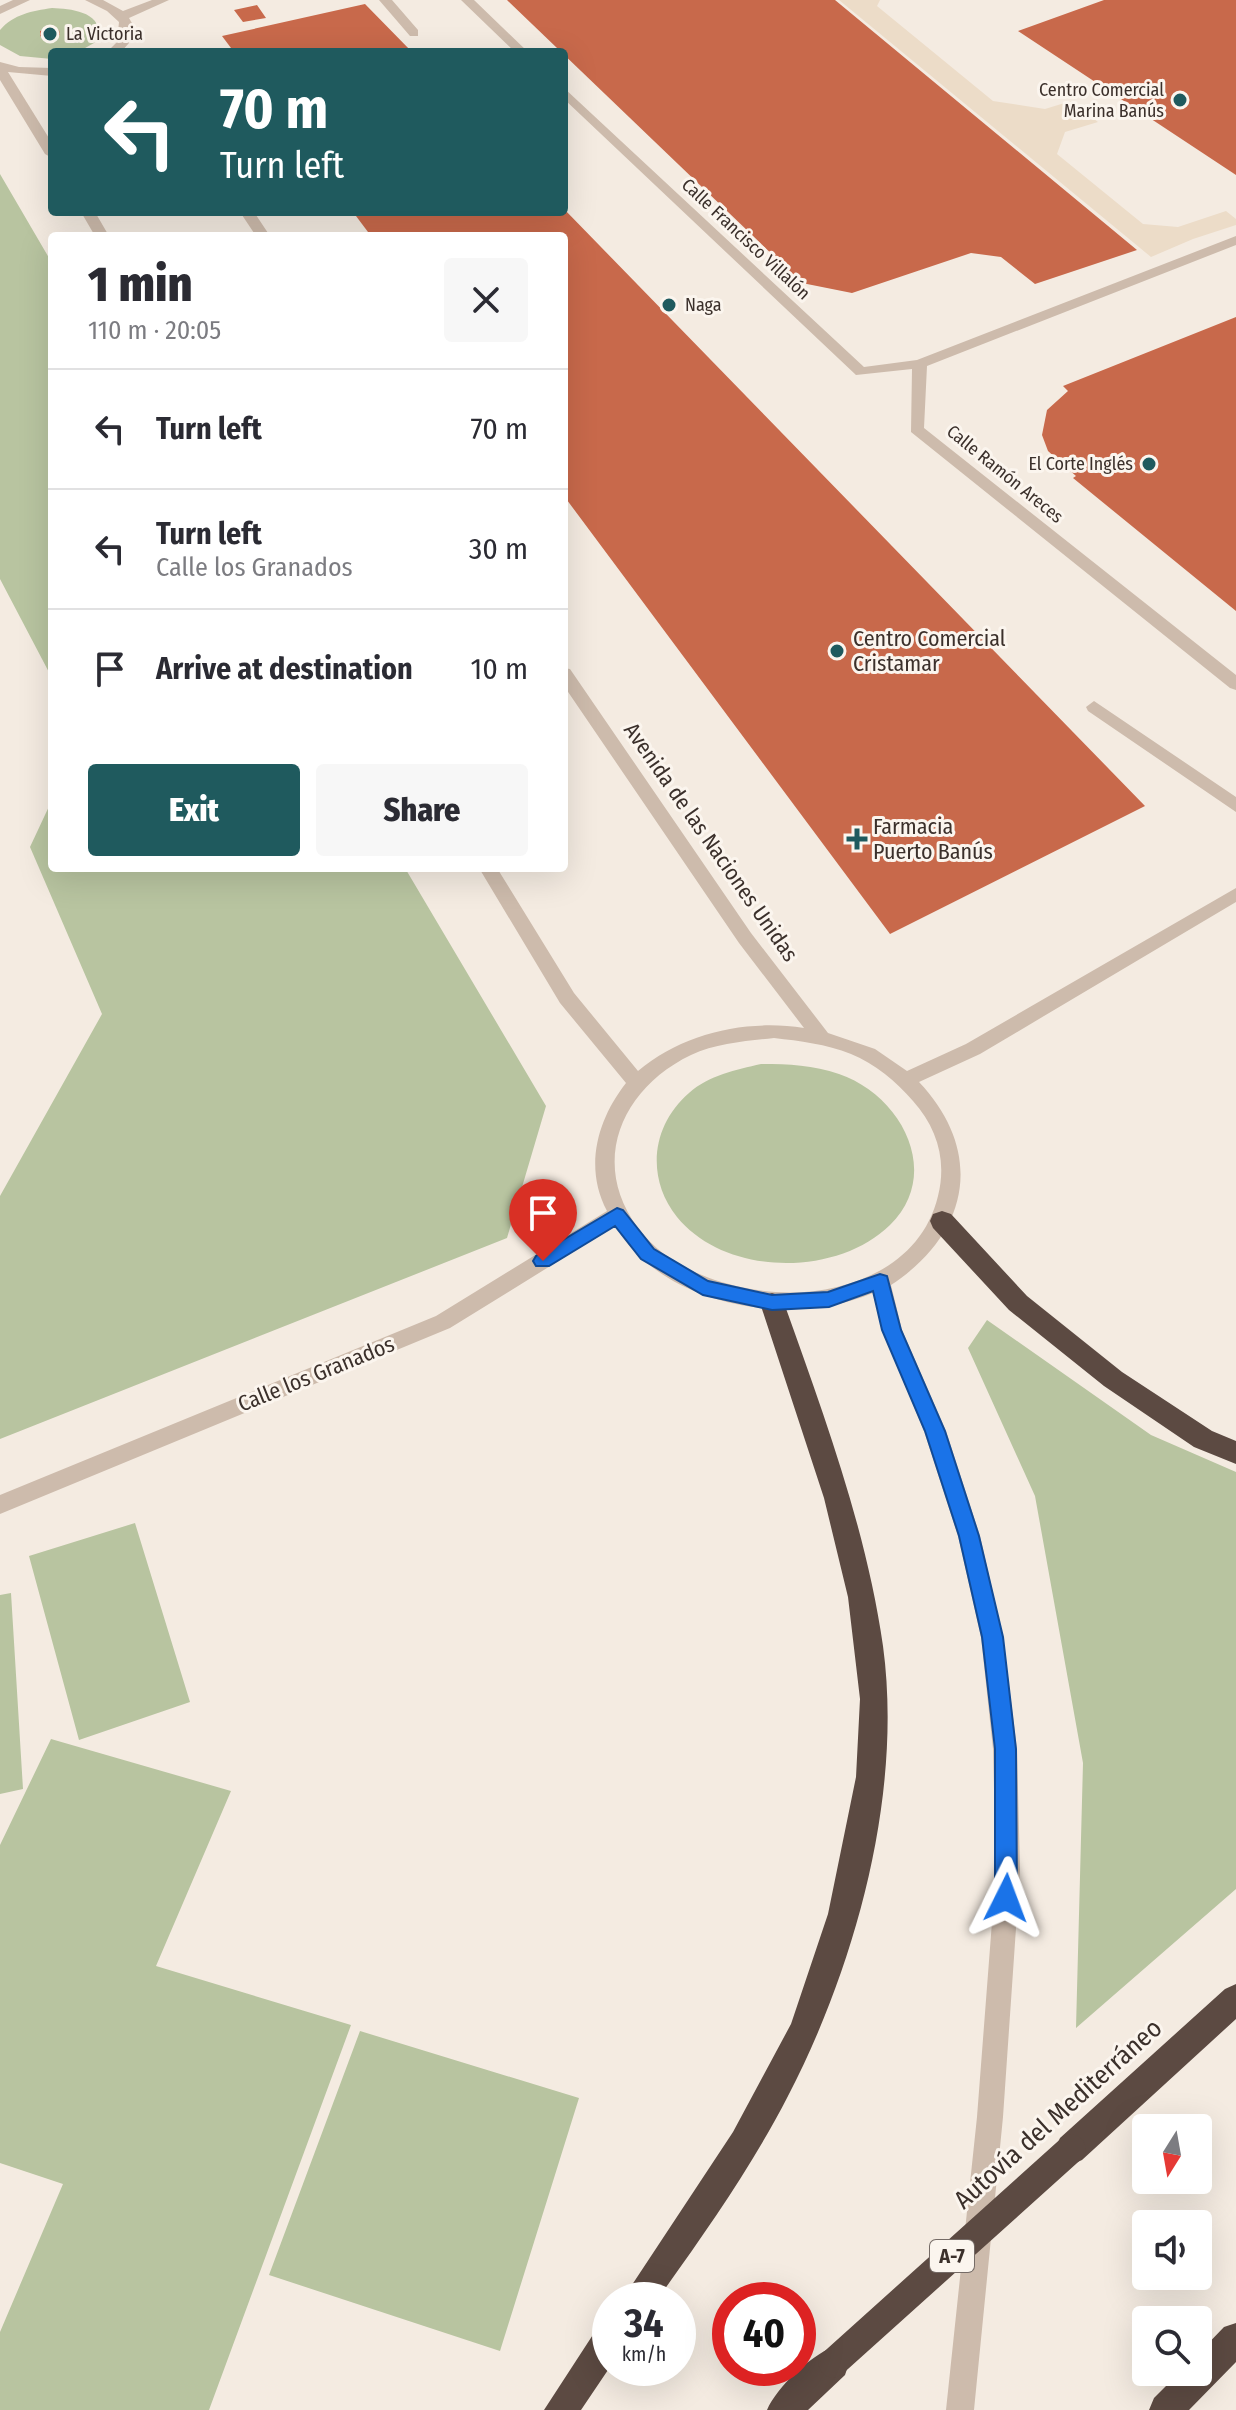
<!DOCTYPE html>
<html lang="en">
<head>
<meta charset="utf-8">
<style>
	:root { --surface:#fff; --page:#f7f7f7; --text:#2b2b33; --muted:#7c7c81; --line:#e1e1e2; --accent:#1f5a5e }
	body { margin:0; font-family:"Fira Sans Condensed",sans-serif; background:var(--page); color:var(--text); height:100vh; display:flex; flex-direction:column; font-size:30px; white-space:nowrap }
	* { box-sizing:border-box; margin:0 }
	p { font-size:26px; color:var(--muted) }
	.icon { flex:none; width:44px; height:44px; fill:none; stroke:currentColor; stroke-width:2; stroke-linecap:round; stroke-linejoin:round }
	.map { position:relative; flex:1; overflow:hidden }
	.sheet { position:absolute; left:48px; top:232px; width:520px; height:640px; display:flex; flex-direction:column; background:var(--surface); border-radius:8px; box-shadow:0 8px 32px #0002 }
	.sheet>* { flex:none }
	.guide { position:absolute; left:48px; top:48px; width:520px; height:168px; border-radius:8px; box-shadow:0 8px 32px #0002; background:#1f5a5e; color:#fff; overflow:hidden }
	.needle { width:52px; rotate:191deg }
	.buttons { position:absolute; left:1132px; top:2114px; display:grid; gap:16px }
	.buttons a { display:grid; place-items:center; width:80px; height:80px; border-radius:8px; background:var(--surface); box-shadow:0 8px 32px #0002; font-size:40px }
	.speed { position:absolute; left:592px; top:2282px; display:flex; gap:16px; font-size:40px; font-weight:700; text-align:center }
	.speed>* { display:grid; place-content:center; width:104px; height:104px; border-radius:50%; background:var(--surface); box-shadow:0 8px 32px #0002; line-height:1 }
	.speed small { font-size:20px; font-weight:400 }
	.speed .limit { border:12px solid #d22; background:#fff; color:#111 }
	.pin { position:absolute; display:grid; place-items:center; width:68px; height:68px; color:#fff; margin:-82px -34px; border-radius:50% 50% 50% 0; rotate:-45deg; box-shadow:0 0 8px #0007 }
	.pin .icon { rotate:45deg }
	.me { position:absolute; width:88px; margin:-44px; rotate:3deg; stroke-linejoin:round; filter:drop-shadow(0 0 6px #0008) }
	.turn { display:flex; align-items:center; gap:28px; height:168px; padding:0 40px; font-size:36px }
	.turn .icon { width:104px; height:104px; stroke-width:2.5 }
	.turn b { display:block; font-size:56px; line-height:68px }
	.round { display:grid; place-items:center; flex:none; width:84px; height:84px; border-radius:8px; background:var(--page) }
	.summary { display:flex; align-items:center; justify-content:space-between; height:136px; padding:0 40px }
	h1 { font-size:48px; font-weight:800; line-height:60px }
	.primary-button { display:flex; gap:16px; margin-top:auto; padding:16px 40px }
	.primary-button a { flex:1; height:92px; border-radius:8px; background:var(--accent); color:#fff; font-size:32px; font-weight:800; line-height:92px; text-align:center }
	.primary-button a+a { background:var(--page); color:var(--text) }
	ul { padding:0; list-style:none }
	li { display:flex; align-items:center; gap:24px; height:120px; padding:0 40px; border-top:2px solid var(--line) }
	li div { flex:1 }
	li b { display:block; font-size:30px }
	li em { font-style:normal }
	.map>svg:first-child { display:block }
	.green { fill:#b8c4a0 }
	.plaza { fill:#ecdcc8 }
	.building { fill:#c8694b }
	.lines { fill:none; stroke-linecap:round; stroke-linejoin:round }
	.minor { fill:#cdbbac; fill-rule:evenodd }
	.highway { fill:#5c4a42; fill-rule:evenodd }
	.highway-bridge { stroke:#5c4a42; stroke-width:29 }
	.route { fill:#1a73e8; stroke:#114b97; stroke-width:2 }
	.poi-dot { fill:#1f5a5e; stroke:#fbf5ee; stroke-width:3 }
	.labels { text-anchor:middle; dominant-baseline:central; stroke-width:6; stroke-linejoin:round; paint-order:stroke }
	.far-poi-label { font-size:18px; fill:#3b302b; stroke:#fbf5ee; text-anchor:start }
	.far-street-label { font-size:18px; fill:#3b302b; stroke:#fbf5ee }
	.shield { fill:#fbf5ee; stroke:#756b66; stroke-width:2 }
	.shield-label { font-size:20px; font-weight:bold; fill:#3b302b }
	.poi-label { font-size:22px; fill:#3b302b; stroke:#fbf5ee; text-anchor:start }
	.street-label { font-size:22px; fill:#3b302b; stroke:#fbf5ee }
	.near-street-label { font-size:26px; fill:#3b302b; stroke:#fbf5ee }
</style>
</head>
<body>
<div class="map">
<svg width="1236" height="2410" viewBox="0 0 1236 2410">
	<rect width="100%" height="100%" fill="#f4ebe1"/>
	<path class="green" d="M52 8C71 9 99 11 100 35L94 43 78 52H52V59L20 56 0 45V30C14 14 32 11 52 8Z
		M0 174 52 263V678L0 579Z
		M52 800V868H405L546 1106 507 1238 0 1439V1196L102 1014 30 847Z
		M761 1064C788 1064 813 1065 839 1074 901 1095 943 1173 890 1225 837 1277 726 1277 677 1217 646 1178 651 1126 689 1093 709 1075 736 1070 761 1064Z
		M987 1320 1151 1435 1236 1472V1889L1076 2028 1083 1763 1035 1496 968 1348Z
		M135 1523 190 1702 79 1740 29 1556Z
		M11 1593 23 1789 0 1794V1595Z
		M51 1739 231 1791 156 1966 351 2025 209 2410H0V2332L63 2184 0 2163V1845Z
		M360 2031 579 2098 500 2351 269 2275Z"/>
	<path class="plaza" d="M839 0H880L877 6 993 101 1045 109 1071 101 1098 122 1065 132 1057 154 1143 224 1178 227 1226 211 1236 219V225L1193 239 1151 257Z"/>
	<path class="building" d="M507 0H835L1137 250 1035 284 1001 257 971 253 852 293 802 283Z
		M1104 0H1236V175L1018 31Z
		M365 4 412 52H234L222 36Z
		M257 5 266 18 243 22 234 10Z
		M49 28 59 30 60 35 48 39 40 36V31Z
		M564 209 1145 806 890 934 564 496V236H371L353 212H564Z
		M1236 317V611L1073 478 1076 476 1048 451 1042 435 1047 410 1068 391 1063 386Z"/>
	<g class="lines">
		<path class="minor" d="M13 0H30L0 14V6Z
			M85 0H103L123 11 152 0H169L129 18 133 25 129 43 121 52H107L117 42 119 22 107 11Z
			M379 0H392L418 30V36H410Z
			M461 0H474L528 52H515Z
			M0 62 19 67 52 68V76L8 72 52 143V158L45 154 0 80Z
			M564 88 864 367 917 360 1236 236V245L927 366 924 428 1236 675V690L1230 688 911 432 912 369 856 375 564 99Z
			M81 212H95L109 236H95Z
			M240 212H254L270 236H256Z
			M564 668 570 669 751 933 828 1033 875 1049 907 1071 966 1044 1236 888V902L980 1054 919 1082C985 1152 970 1233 891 1285L902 1330 946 1431 980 1536 1003 1637 1017 1749 1020 1870 1003 2117 974 2410H946L977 2117 996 1870 993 1749 981 1637 958 1536 924 1431 882 1330 873 1293C790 1328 664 1307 615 1226L450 1328 0 1514V1495L436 1316 607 1211C584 1168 597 1120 626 1083L560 1003 479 868H497L574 993 638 1071C683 1033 746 1019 804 1028L739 943 564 686ZM774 1038C800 1041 826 1044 851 1054 875 1064 896 1081 913 1101 937 1128 947 1160 938 1196 918 1280 817 1305 741 1287 701 1278 664 1262 638 1228 589 1162 622 1088 691 1055 717 1043 747 1041 774 1038Z
			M1094 701 1236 797V812L1088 711 1086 707Z"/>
		<path class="highway" d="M942 1211 951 1214 1027 1296 1122 1372 1212 1431 1236 1441V1464L1194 1447 1104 1386 1009 1310 933 1228 930 1221 933 1214Z
			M772 1293 781 1296 784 1303C824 1415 866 1528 883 1646 903 1793 856 1965 788 2096 751 2168 704 2234 657 2300H622L733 2132 791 2024 828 1914 856 1777 860 1699 848 1597 824 1498 760 1303 763 1296Z
			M1236 1984V2019L1082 2160 1071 2165 1060 2160 1055 2149 1060 2138 1225 1989Z
			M610 2323V2367L581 2410H544L598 2327Z
			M1236 2323V2362L1189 2410H1149L1154 2398 1180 2372H1198V2354L1224 2327Z
			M833 2347 845 2351 849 2363 845 2375 808 2410H767C777 2387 810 2356 833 2347Z"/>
		<path class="highway-bridge" d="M833 2363 1071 2149"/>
	</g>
	<path class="route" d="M617 1208 623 1210 654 1249 708 1281 772 1295 828 1292 880 1274 887 1276 901 1330 945 1431 979 1536 1003 1637 1016 1749 1017 1898 1013 1906 1006 1909 998 1906 995 1898V1749L982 1637 959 1536 925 1431 882 1330 873 1291 829 1307 772 1310 703 1295 641 1259 615 1226 549 1266H536L533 1261 536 1256Z"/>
	<g class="poi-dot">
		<circle cx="50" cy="34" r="8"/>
		<circle cx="1180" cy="100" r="8"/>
		<circle cx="669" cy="305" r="8"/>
		<circle cx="1149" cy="464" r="8"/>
		<circle cx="837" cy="651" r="8"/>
		<path d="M853 827h8v8h8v8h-8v8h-8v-8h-8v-8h8z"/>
	</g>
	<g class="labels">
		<g class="far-poi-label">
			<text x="66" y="34">La Victoria</text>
			<text x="1164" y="90" text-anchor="end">Centro Comercial<tspan x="1164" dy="21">Marina Banús</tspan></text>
			<text x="685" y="305">Naga</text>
			<text x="1133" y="464" text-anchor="end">El Corte Inglés</text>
		</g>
		<g class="far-street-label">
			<text transform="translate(746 239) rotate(43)">Calle Francisco Villalón</text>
			<text transform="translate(1005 474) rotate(39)">Calle Ramón Areces</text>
		</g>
		<rect class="shield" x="930" y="2240" width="44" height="32" rx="6"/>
		<g class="shield-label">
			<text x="952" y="2256">A-7</text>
		</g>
		<g class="poi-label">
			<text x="853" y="638">Centro Comercial<tspan x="853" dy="25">Cristamar</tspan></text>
			<text x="873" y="826">Farmacia<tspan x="873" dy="25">Puerto Banús</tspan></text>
		</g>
		<g class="street-label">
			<text transform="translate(711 842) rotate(55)">Avenida de las Naciones Unidas</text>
			<text transform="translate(316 1374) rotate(-22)">Calle los Granados</text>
		</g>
		<g class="near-street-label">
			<text transform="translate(1058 2114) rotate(-42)">Autovía del Mediterráneo</text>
		</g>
	</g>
</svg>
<div class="buttons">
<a><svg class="needle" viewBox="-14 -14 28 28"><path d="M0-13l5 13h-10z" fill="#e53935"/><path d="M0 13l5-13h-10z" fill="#7c7c81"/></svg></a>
<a><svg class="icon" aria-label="sound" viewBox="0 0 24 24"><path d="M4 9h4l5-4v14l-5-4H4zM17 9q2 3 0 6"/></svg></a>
<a><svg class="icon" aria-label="search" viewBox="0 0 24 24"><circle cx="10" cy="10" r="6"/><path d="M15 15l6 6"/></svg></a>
</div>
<div class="speed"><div>34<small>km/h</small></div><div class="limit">40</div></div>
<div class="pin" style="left:543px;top:1261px;background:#d93025"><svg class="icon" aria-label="arrive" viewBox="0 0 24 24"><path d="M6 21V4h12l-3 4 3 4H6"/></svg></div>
<svg class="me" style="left:1006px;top:1898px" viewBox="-20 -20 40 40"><path d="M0-17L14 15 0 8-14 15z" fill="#1a73e8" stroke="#fff" stroke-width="4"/></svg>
<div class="guide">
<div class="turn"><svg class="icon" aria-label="left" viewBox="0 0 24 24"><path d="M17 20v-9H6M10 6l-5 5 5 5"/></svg><div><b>70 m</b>Turn left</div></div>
</div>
<section class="sheet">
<div class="summary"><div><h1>1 min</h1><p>110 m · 20:05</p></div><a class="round"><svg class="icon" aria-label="close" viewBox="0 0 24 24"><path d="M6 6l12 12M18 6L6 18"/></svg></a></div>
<ul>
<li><svg class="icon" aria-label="left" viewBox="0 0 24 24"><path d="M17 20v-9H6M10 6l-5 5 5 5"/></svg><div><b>Turn left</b></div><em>70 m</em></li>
<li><svg class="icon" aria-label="left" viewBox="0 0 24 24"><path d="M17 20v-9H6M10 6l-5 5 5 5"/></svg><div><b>Turn left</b><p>Calle los Granados</p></div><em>30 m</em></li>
<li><svg class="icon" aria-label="arrive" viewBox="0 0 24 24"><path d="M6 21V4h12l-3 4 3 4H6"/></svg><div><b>Arrive at destination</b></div><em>10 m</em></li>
</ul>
<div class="primary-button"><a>Exit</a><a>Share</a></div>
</section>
</div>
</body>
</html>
